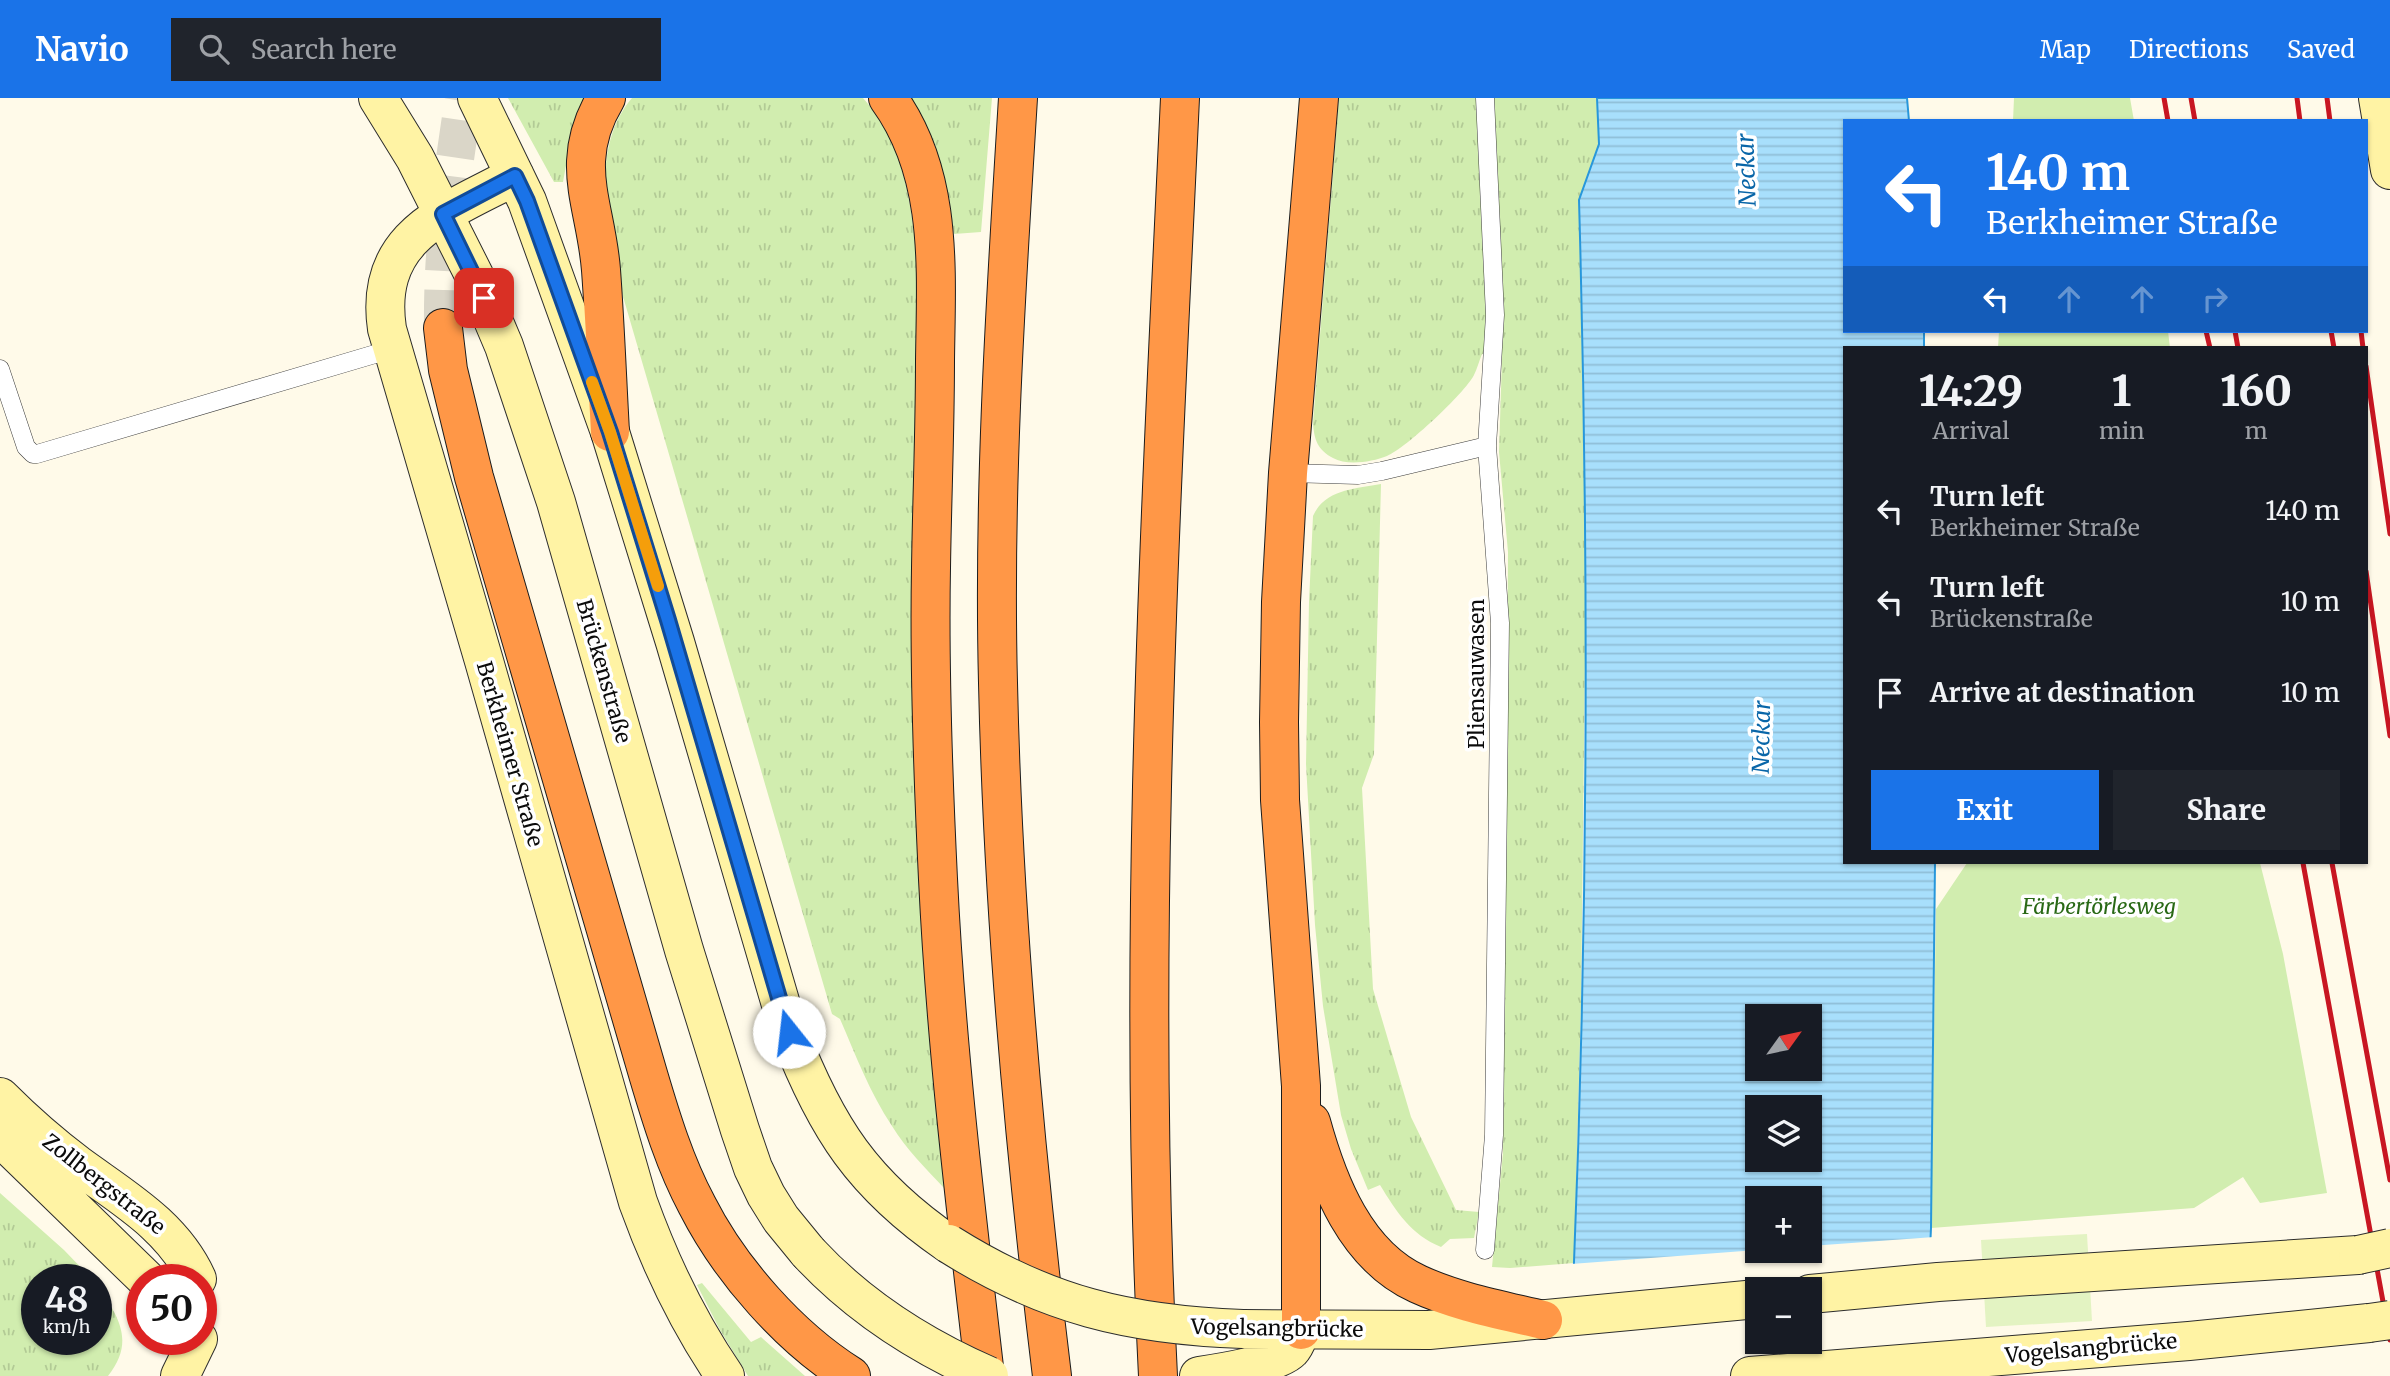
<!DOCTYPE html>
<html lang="en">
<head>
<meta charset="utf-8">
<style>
	:root { --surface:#171b24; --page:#20242c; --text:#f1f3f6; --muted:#9ea1a6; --accent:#1a73e8 }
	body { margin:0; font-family:Merriweather,serif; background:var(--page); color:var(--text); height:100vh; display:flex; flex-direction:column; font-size:26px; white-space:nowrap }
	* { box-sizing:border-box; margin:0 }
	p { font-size:23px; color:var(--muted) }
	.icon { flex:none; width:38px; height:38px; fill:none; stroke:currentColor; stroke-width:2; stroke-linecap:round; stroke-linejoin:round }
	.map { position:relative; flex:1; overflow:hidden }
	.sheet { position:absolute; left:1843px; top:248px; width:525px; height:518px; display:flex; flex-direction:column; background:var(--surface); border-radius:0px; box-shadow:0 2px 5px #0004 }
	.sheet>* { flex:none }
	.hud { position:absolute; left:1843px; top:21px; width:525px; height:214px; border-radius:0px; box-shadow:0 2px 5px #0004; background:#1a73e8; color:#fff; overflow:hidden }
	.needle { width:46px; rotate:57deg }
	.controls { position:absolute; left:1745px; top:906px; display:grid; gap:14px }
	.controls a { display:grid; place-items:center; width:77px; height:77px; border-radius:0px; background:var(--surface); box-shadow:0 2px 5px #0004; font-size:35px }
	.speed { position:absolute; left:21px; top:1166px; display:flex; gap:14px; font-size:35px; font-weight:700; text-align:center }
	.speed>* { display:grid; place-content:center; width:91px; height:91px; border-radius:50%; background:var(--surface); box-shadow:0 2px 5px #0004; line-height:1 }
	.speed small { font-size:18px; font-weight:400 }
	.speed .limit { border:10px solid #d22; background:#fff; color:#111 }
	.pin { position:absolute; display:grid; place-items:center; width:60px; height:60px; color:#fff; margin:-30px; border-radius:14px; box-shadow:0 4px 10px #0006 }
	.me { position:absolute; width:77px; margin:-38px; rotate:344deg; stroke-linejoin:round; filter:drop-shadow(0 0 5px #0008) }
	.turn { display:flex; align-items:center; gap:24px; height:147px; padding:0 28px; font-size:32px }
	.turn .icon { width:91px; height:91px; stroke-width:2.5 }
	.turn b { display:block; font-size:49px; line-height:60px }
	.lanes { display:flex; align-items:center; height:66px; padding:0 28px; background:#0003; justify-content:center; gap:35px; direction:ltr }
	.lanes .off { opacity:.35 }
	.eta { display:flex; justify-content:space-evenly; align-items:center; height:119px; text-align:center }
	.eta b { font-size:42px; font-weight:800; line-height:49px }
	.primary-button { display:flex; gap:14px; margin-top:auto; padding:14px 28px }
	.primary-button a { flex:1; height:80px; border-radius:0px; background:var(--accent); color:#fff; font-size:28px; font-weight:800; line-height:80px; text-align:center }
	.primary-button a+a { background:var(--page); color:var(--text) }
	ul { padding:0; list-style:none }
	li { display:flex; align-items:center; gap:21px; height:91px; padding:0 28px }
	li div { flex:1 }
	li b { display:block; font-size:26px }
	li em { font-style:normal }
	header { display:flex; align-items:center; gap:42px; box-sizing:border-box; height:98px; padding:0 35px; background:var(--accent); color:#fff }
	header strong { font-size:33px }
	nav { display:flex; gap:38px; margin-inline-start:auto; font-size:24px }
	.search { width:490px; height:63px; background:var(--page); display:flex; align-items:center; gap:18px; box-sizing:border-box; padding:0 24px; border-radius:0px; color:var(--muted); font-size:26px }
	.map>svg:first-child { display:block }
	.grass { fill:url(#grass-tufts) }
	.park { fill:#d1edaf }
	.pitch { fill:#e3f3c2 }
	.water { fill:url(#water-rules); stroke:#2897db; stroke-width:2; fill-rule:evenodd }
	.pier { fill:#fffae9; fill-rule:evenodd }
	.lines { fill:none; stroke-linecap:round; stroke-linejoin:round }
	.highway-tunnel { stroke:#dad6c8; stroke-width:38; stroke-dasharray:38 19; stroke-linecap:butt }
	.lane-casing { stroke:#3e3e3e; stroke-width:19 }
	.secondary-casing { stroke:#2d2d2d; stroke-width:40 }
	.highway-casing { stroke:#1c1c1c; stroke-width:40 }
	.lane { stroke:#fff; stroke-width:18 }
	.secondary { stroke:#fff3a4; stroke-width:38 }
	.highway { stroke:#ff9747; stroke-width:38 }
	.rail { stroke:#c81622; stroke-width:5 }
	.secondary-bridge-casing { stroke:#2d2d2d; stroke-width:40; stroke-linecap:butt }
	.secondary-bridge { stroke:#fff3a4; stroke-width:38 }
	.route-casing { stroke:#114b97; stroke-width:18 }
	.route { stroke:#1a73e8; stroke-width:12 }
	.slow { stroke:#f59e0b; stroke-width:12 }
	.labels { text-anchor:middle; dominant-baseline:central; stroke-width:7; stroke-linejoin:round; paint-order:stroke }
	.street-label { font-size:21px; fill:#0b0b0b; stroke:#fff }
	.park-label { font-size:21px; font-style:italic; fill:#296916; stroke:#fff }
	.water-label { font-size:23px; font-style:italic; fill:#0966a8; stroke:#fff }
</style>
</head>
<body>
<header>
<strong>Navio</strong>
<div class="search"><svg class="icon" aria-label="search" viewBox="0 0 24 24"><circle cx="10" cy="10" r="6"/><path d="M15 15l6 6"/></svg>Search here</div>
<nav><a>Map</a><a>Directions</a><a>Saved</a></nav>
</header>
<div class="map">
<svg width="2390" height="1278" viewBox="0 0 2390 1278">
	<defs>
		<pattern id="grass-tufts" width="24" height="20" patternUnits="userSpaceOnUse" patternTransform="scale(1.75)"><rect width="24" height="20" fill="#d1edaf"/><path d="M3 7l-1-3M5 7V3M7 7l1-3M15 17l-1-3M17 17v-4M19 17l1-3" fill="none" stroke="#b2ca95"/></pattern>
		<pattern id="water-rules" width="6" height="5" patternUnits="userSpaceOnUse" patternTransform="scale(1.75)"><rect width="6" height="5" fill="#a8dffc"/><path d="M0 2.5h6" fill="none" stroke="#8fbed7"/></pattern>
	</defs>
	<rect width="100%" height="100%" fill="#fffae9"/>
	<path class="grass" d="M508 0H585L572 35 563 84H554Z
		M632 0H863C909 50 913 121 919 185L912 611 923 858 944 1090C926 1071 906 1051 892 1028 870 995 856 958 840 921L832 916 622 195C608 136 588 51 632 0Z
		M911 0H992L981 134 954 136C945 82 938 48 911 0Z
		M1339 0H1597L1599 46 1579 102 1586 470 1581 906 1574 1165 1510 1170 1492 1169 1503 1055 1506 776 1508 454 1499 354 1502 260 1482 256C1479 263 1477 271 1474 277 1464 296 1406 350 1387 358 1372 364 1347 368 1333 360 1318 352 1314 342 1313 325Z
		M1381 386 1374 656 1362 690 1373 891 1411 1019 1456 1112 1479 1114 1474 1140 1450 1141 1441 1149C1411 1137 1396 1113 1380 1087L1368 1092 1351 1051 1341 1017 1323 908 1315 827 1306 666 1309 504 1313 418C1325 391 1355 391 1381 386Z
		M0 1095 64 1152 92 1181H37V1241H96V1186C118 1217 136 1243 108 1278H0Z
		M702 1185 751 1244 761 1239 805 1278H748L720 1232 697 1187Z"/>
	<path class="park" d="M2014 0H2130L2134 23H2013Z
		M1999 233H2168L2170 250H1998Z
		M1967 765H2260L2283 856 2327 1095 2260 1105 2243 1079 2194 1110 1931 1130 1936 811Z"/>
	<path class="pitch" d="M2087 1136 2092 1223 1986 1229 1981 1142Z"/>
	<path class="water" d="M1597 0H1907L1909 23H1844V233H1924V250H1844V765H1935L1931 1130 1924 1278H1569C1588 886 1590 494 1579 102L1599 46ZM1757 919H1810V971H1757ZM1757 1010H1810V1062H1757ZM1757 1101H1810V1153H1757ZM1757 1192H1810V1244H1757Z"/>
	<path class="pier" d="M1934 1139 1928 1278H1565L1571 1166 1757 1152 1810 1153V1148ZM1757 1192H1810V1244H1757Z"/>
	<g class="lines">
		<path class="highway-tunnel" d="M443 230C442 153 452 76 464 0"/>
		<g class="lane-casing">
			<path id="lane" d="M0 271 26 349 33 356H37L392 251
				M1288 375 1358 377 1382 373 1487 348
				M1485 1152 1494 1037 1500 525 1487 348 1495 217 1485 0"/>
		</g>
		<g class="secondary-casing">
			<path id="secondary" d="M378 0 415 60 474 177 504 248 556 404 684 852 740 1032 753 1070 766 1097 781 1121 808 1154
				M477 0 527 103 610 334 675 544 789 934C826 1030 863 1087 949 1146
				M2378 0 2390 72
				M515 78C446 115 373 137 387 231L484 563 638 1104C660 1165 688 1224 725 1278
				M0 999C24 1023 50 1046 78 1067 123 1100 173 1128 197 1181
				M0 1039 146 1181
				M1810 1196 1938 1184 2358 1157
				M1243 1231 1429 1232 1757 1201
				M180 1278 198 1241
				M1199 1278C1219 1275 1278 1266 1291 1252 1296 1247 1298 1239 1301 1232
				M1750 1278 2189 1243 2369 1225"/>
		</g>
		<g class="highway-casing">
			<path id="highway" d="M606 0C567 65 596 106 601 172 605 226 607 280 610 334
				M888 0C944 77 936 173 935 263 935 332 932 401 931 470 929 574 933 678 938 781 946 948 966 1113 985 1278
				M1018 0C1006 195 993 390 998 585 1003 817 1024 1048 1052 1278
				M443 230 448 272 474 379 648 976C661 1020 675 1066 697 1107 730 1172 789 1239 851 1278
				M1311 1024C1328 1086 1356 1158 1418 1186 1457 1204 1501 1212 1543 1222
				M1301 1232V988L1280 702 1279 624 1281 504 1288 375 1319 0
				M1158 1278C1136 852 1160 426 1180 0"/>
		</g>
		<use href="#lane" class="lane"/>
		<use href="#secondary" class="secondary"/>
		<use href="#highway" class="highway"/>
		<path class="rail" d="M2164 0 2168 23
			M2191 0 2195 23
			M2297 0 2300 23
			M2327 0 2330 23
			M2206 233 2210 250
			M2235 233 2238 250
			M2331 233 2334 250
			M2361 233 2363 250
			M2366 268 2390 436
			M2366 473 2390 638
			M2303 765 2390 1242
			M2332 765 2390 1082"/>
		<g class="secondary-bridge-casing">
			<path id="secondary-bridge" d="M949 1146C1046 1207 1129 1227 1243 1231
				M808 1154C859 1209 920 1248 989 1278
				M2358 1157 2390 1150
				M2369 1225 2390 1222"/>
		</g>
		<use href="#secondary-bridge" class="secondary-bridge"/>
	</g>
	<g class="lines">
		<g class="route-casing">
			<path id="route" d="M484 200 443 116 515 78 527 103 610 334 668 522 789 934"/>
		</g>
		<use href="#route" class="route"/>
		<path class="slow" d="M592 284 610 334 658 488"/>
	</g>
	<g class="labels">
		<g class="street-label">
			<text transform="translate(604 573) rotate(74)">Brückenstraße</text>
			<text transform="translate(1476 576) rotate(-90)">Pliensauwasen</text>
			<text transform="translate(510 656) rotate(74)">Berkheimer Straße</text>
			<text transform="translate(104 1086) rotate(38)">Zollbergstraße</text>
			<text transform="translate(1277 1230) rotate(1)">Vogelsangbrücke</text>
			<text transform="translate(2091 1250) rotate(-5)">Vogelsangbrücke</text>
		</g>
		<g class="park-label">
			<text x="2099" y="808">Färbertörlesweg</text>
		</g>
		<g class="water-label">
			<text transform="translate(1746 72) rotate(-92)">Neckar</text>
			<text transform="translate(1761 639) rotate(-89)">Neckar</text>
		</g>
	</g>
</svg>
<div class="controls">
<a><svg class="needle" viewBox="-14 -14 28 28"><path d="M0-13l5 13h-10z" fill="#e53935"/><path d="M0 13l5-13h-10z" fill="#9ea1a6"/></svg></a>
<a><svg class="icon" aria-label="layers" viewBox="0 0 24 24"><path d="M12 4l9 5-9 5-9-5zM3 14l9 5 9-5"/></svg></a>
<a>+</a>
<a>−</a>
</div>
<div class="speed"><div>48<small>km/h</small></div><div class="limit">50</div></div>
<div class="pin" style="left:484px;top:200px;background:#d93025"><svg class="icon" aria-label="arrive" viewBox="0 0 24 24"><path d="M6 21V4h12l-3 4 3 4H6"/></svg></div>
<svg class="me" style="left:789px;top:934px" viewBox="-20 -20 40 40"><circle r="19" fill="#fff"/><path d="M0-13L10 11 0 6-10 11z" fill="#1a73e8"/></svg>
<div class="hud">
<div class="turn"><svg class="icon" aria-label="left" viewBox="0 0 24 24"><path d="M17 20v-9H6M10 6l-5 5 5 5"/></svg><div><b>140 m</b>Berkheimer Straße</div></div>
<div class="lanes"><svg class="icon" aria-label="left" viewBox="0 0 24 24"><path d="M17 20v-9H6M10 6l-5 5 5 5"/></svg><svg class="icon off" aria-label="ahead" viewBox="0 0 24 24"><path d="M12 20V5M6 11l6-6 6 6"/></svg><svg class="icon off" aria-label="ahead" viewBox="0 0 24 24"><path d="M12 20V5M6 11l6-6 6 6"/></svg><svg class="icon off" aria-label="right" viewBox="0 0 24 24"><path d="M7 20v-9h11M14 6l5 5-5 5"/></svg></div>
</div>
<section class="sheet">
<div class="eta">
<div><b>14:29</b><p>Arrival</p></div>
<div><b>1</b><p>min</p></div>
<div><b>160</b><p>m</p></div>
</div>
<ul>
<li><svg class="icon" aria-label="left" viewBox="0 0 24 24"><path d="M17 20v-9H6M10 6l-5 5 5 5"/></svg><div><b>Turn left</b><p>Berkheimer Straße</p></div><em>140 m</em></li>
<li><svg class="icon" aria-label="left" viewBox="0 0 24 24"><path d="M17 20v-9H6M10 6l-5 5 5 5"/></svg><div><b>Turn left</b><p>Brückenstraße</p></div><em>10 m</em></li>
<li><svg class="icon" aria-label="arrive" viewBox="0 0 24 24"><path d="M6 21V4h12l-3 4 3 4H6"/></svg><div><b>Arrive at destination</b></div><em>10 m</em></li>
</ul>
<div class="primary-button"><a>Exit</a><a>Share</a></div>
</section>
</div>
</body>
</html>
